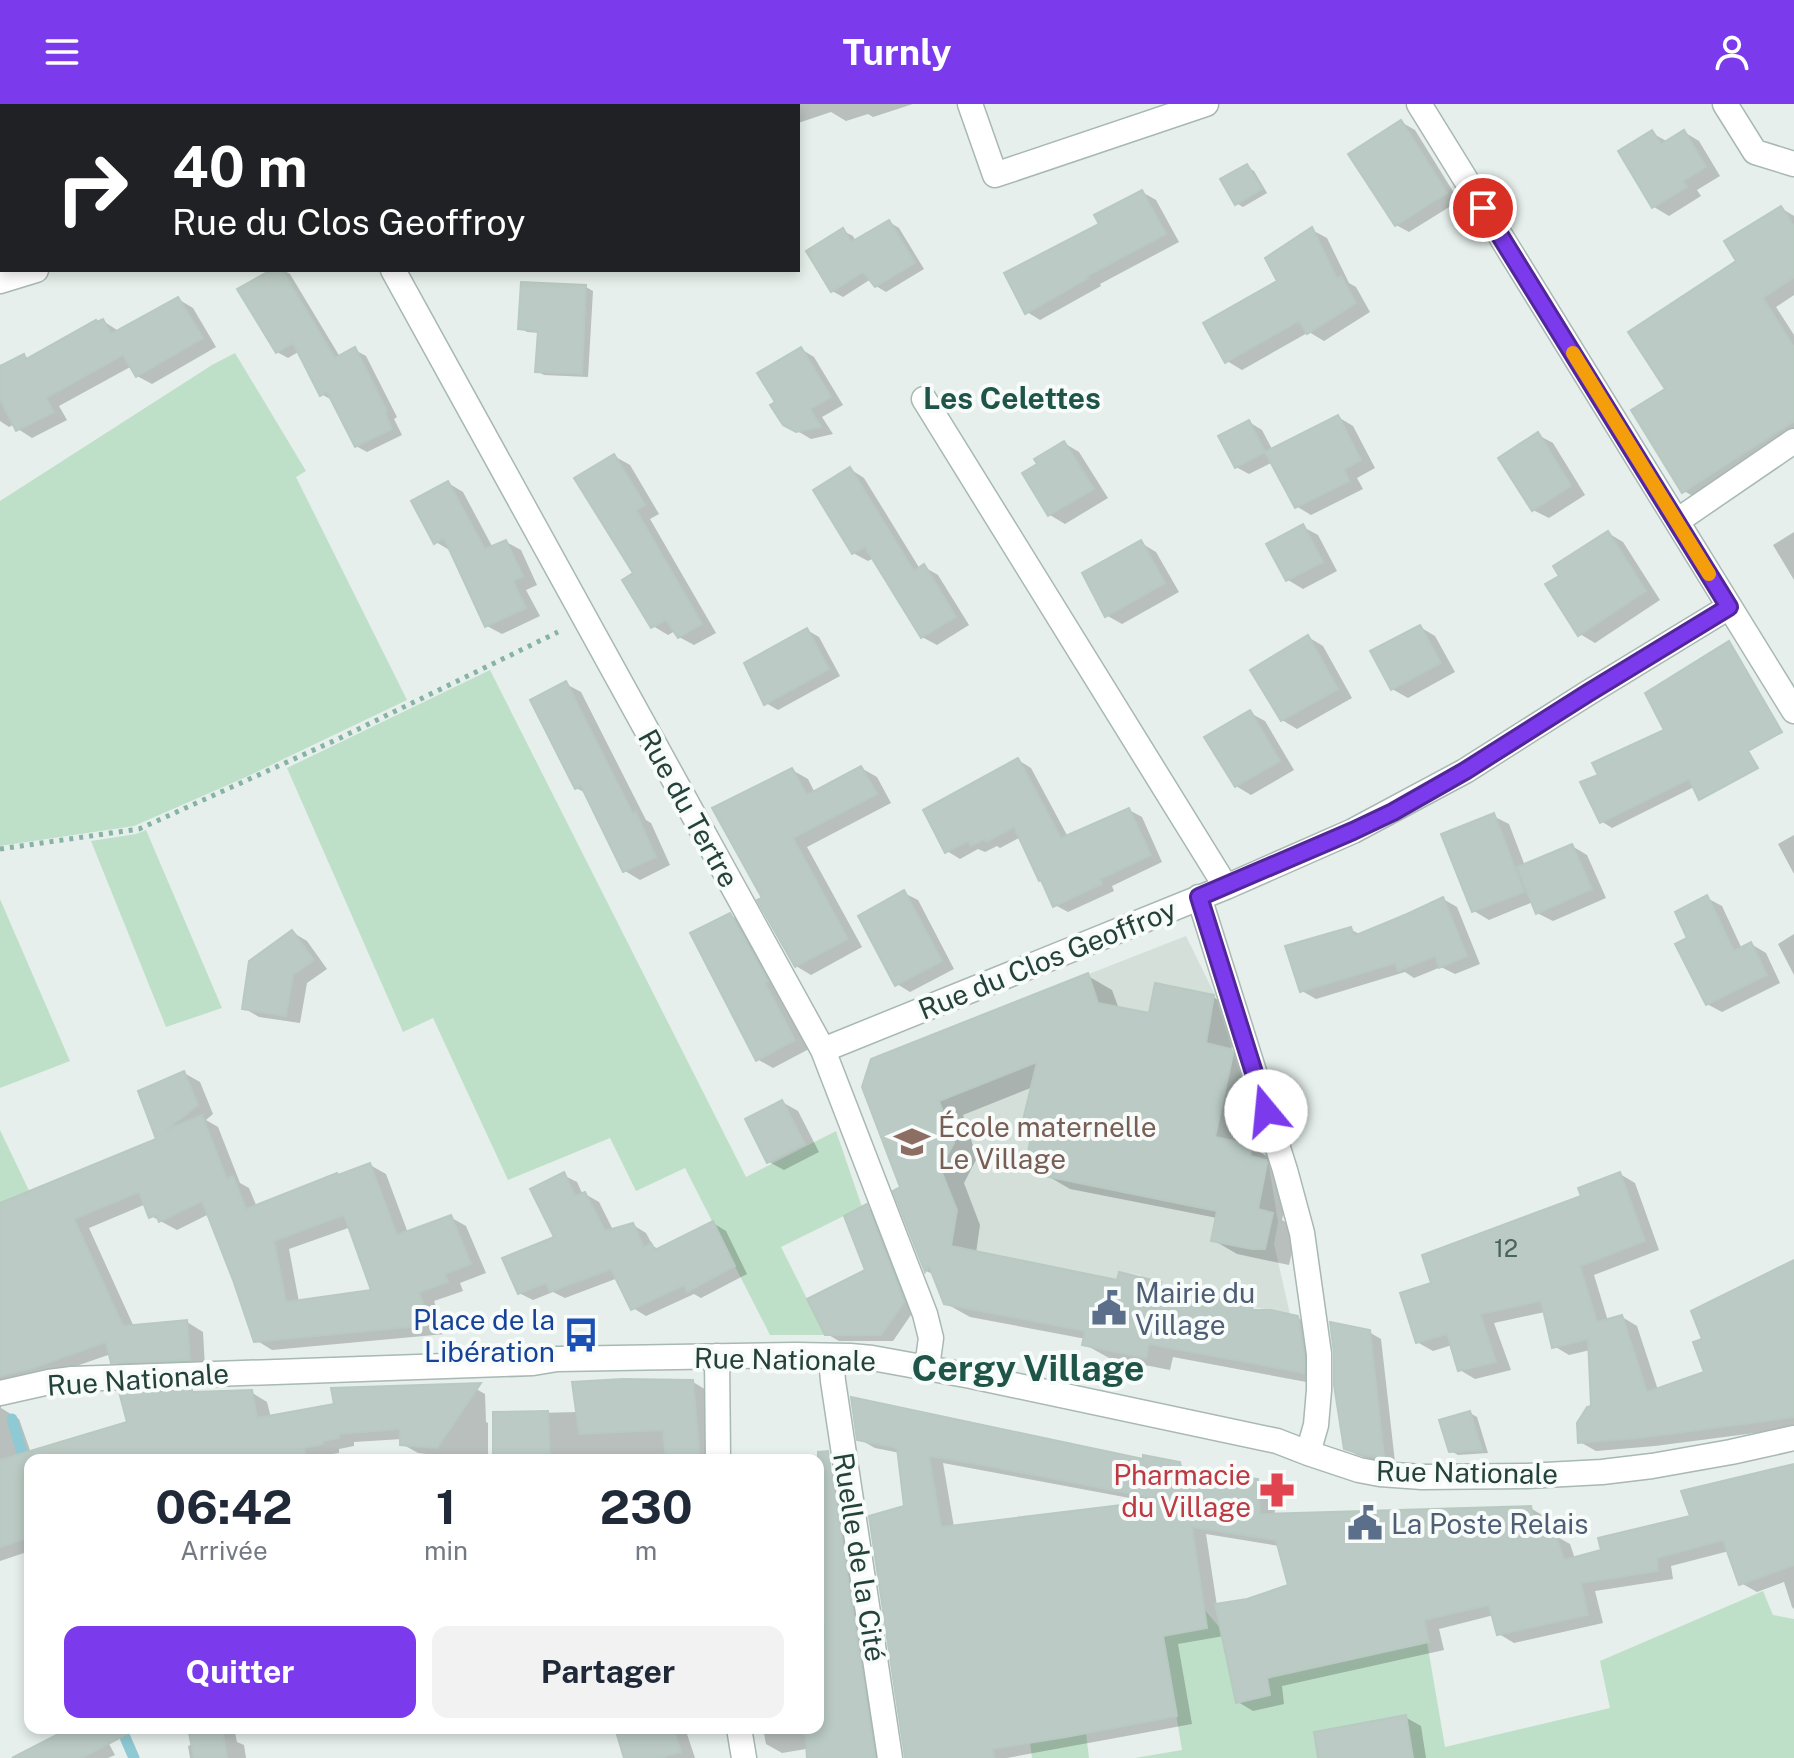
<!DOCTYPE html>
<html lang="fr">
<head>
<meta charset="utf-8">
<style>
	:root { --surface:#fff; --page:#f2f2f3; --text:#1f2937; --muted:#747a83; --accent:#7c3aed }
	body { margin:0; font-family:"Public Sans",sans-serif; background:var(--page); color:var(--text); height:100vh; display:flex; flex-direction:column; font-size:30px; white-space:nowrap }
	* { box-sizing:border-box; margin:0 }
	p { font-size:26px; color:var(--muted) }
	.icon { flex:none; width:44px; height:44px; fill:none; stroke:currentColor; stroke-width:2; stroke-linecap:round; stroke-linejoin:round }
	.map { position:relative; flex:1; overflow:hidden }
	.sheet { position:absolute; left:24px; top:1350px; width:800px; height:280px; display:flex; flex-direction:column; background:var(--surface); border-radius:16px; box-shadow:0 4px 12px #0003 }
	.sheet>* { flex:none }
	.banner { position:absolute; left:0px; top:0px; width:800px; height:168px; box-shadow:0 4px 12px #0003; background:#202124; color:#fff; overflow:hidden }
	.pin { position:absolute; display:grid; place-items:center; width:68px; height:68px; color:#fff; margin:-34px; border:4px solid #fff; border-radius:50%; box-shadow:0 2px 8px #0007 }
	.me { position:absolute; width:88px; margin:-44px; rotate:343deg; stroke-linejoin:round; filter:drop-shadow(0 0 6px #0008) }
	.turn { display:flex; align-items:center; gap:28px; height:168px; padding:0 40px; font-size:36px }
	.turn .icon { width:104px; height:104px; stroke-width:2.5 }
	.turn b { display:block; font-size:56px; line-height:68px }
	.eta { display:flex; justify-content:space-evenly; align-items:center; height:136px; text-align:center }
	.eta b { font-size:48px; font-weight:700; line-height:56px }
	.action { display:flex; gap:16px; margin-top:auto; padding:16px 40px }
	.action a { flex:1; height:92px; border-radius:16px; background:var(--accent); color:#fff; font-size:32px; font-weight:700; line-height:92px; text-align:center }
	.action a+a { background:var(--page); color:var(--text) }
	header { display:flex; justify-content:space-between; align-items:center; height:104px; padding:0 40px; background:var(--accent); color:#fff; font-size:36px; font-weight:700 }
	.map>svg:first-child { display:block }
	.built { fill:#d4dfda }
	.green { fill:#bfe0c8 }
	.shadow { fill:#0003; fill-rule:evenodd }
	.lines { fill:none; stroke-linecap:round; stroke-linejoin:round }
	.stream { stroke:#8ec9d4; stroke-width:11 }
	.building { fill:#bbcac4; stroke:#b8c9c2; stroke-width:2; fill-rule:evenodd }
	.minor-casing { stroke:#a8b8b2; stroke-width:27 }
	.path { stroke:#86b3a5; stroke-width:5; stroke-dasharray:4 6; stroke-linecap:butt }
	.minor { stroke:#fff; stroke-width:24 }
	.route-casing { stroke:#51269a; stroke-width:20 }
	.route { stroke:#7c3aed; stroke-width:14 }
	.slow { stroke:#f59e0b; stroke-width:14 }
	.labels { text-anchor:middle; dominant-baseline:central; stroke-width:8; stroke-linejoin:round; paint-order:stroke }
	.number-label { font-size:24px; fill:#4a645c }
	.street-label { font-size:28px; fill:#24423a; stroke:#f7fbf9 }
	.education-label { font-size:28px; fill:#785e54; stroke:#f7fbf9; text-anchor:start }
	.service-label { font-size:28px; fill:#4e5e75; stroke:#f7fbf9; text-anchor:start }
	.transit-label { font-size:28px; fill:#164399; stroke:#f7fbf9; text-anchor:end }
	.health-label { font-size:28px; fill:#be3a42; stroke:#f7fbf9; text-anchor:end }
	.neighbourhood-label { font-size:30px; font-weight:bold; fill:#1f5548; stroke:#f7fbf9 }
	.district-label { font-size:36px; font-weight:bold; fill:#1f5548; stroke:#f7fbf9 }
</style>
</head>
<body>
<header><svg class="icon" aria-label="menu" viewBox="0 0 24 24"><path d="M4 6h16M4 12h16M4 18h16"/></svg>Turnly<svg class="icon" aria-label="person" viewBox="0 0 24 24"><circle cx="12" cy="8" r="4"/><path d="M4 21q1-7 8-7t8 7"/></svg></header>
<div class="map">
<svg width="1794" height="1654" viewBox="0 0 1794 1654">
	<rect width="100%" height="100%" fill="#e6efeb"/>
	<path class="built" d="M1186 832 1215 891 1268 1056 1278 1118 1274 1140 1290 1210 1159 1184 1160 1178 1139 1179 1141 1171 1120 1168 1117 1176 946 1141 929 1161 862 983 871 955Z"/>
	<path class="green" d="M2 22V164H0V23Z
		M235 249 306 367 296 373 407 596 246 673 134 722 0 742V397L212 261Z
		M490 566 746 1073 836 1027 862 1103 781 1143 825 1231H770L685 1064 636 1087 610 1034 508 1076 433 914 403 928 287 664Z
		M146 726 222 904 166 923 91 737 136 730Z
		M0 795 70 957 0 984Z
		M0 1026 57 1145 0 1118Z
		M1763 1487 1773 1511 1794 1515V1654H1413L1405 1611 1314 1628 1318 1654H1135L1182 1646 1163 1532 1203 1504 1220 1524 1236 1599 1269 1591 1267 1573 1427 1538 1445 1643 1610 1604 1600 1557Z
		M1086 1629 1089 1654H1032L1030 1638Z"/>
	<path class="shadow" d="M669 0H913L873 13 868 10 846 17 831 8 798 19V2H669Z
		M1401 18 1415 26 1459 97 1409 128 1396 121Z
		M1684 28 1699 37 1720 72 1697 86 1701 92 1669 112 1654 103 1652 29 1668 38Z
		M1247 63 1254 67 1267 89 1243 103 1236 99Z
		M1142 88 1156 96 1179 138 1100 180 1101 182 1040 216 1027 208 1101 121Z
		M1781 104 1794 112V191L1776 203 1794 231V334L1698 395 1684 387 1739 158Z
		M889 118 899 124 924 165 886 188 876 182 871 175 843 193 832 187 843 127 853 132 856 138Z
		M1312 126 1327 134 1349 179 1356 183 1370 208 1324 237 1309 228 1242 266 1227 257Z
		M275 166H283L290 170 340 253 355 246 366 252 397 313 394 315 402 331 367 348 356 342 332 296 321 290 300 247 288 254 277 248Z
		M586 183 593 187 588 273 544 271 537 267 540 229 527 228 520 224Z
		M178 195 193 204 216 243 152 280 137 272 132 262 59 302 67 316 32 334 18 325 15 320 9 323 0 317V260L2 263 24 252 29 255 103 217 117 226 119 228Z
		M801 245 814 253 843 301 822 313 833 330 811 335 784 319 778 299Z
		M1338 313 1353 322 1375 364 1357 374 1363 385 1311 411 1296 402 1273 358 1249 370 1236 363 1249 318 1262 326 1273 347Z
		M1538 331 1553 339 1585 391 1549 414 1533 406Z
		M1064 339 1079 348 1108 394 1065 420 1050 411 1025 369 1040 360Z
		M614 352 630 361 659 410 650 415 716 529 694 541 679 533 675 527 668 531 653 522 636 470Z
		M850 365 864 374 920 465 924 463 938 471 969 521 937 541 922 533 874 454 868 457 853 449Z
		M448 379 463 388 493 444 506 438 521 446 537 481 526 486 540 512 502 530 487 522 451 447 436 438Z
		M1303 423 1318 431 1337 467 1303 485 1288 476Z
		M1794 428V476L1773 441Z
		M1608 429 1623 438 1660 496 1595 539 1580 530 1562 472Z
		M1141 439 1156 448 1179 488 1122 520 1106 511Z
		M1420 523 1435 532 1455 568 1408 594 1392 585Z
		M807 526 819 533 840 572 778 606 766 599Z
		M1308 533 1323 542 1352 594 1297 625 1282 616Z
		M566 580 581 588 646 716 651 719 670 761 640 776 625 767 588 690 576 684Z
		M1250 609 1265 617 1294 666 1251 691 1236 682Z
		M1018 656 1031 664 1068 733 1129 706 1142 713 1162 758 1112 782 1114 787 1068 808 1055 801 1021 733 1000 744 997 742 985 748 978 745 960 755 947 747Z
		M861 664 877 673 891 699 807 743 862 843 811 871 796 862 764 794 792 666 808 675 815 689Z
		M1722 669 1612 724 1601 717 1600 672Z
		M1493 712 1509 720 1525 762 1572 742 1587 751 1606 794 1553 817 1537 809 1533 798 1489 816 1474 807Z
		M1794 731V770L1778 740Z
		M904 789 918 796 954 865 910 888 897 880Z
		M1707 794 1722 802 1742 845 1751 840 1766 849 1780 879 1722 908 1707 900 1690 835Z
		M1443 795 1457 803 1480 860 1455 870 1441 863 1414 874 1405 868 1316 895 1302 887 1350 825 1361 831Z
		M730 811 746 820 809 945 773 964 757 955Z
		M292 828 307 837 327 865 307 879 300 919 259 913 244 904Z
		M1794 830V871L1778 840Z
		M1088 872 1112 886 1119 905 1150 911 1213 893 1238 907 1231 947 1255 961 1256 964 1240 1040 1251 1043 1275 1057 1291 1074 1282 1116 1297 1125 1289 1161 1237 1150 1213 1136 1217 1114 1070 1085 1046 1071 1049 1058 1030 1047 1035 1021 1025 1015 1033 983 963 1011 977 1054 964 1079 980 1121 976 1149 1119 1178 1160 1180 1175 1189 1252 1204 1259 1208 1298 1214 1322 1228 1328 1282 1173 1253 1170 1266 1109 1254 1084 1240 1086 1235 970 1213 945 1199 935 1171 926 1167 896 1088 902 1084 864 983Z
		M184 969 200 978 213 1010 206 1016 218 1023 240 1079 249 1084 257 1103 370 1061 386 1070 408 1129 450 1113 466 1122 486 1169 460 1179 463 1187 434 1197 445 1230 272 1246 256 1236 209 1110 177 1126 151 1112 146 1100 89 1124 134 1223 187 1218 203 1228 205 1264 129 1267 113 1257 111 1250 7 1286 1 1295V1304L19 1315 31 1349 129 1319 195 1290 251 1288 267 1298 271 1314 469 1281 485 1290 486 1318 488 1319V1356H443V1352L418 1349 402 1340V1335L354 1338V1342L339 1345V1349L320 1352V1356H30V1447L0 1457V1102L158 1036ZM351 1123 374 1187 299 1198 289 1145Z
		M782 998 798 1007 819 1048 784 1066 769 1058Z
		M1620 1070 1635 1079 1659 1146 1594 1171 1608 1217 1622 1213 1637 1222 1658 1286 1707 1269 1704 1236 1794 1158V1324L1655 1342 1596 1347 1580 1338 1593 1304 1590 1246 1569 1251 1554 1242 1545 1208 1494 1219 1511 1266 1475 1275 1460 1266 1452 1241 1433 1247 1417 1238 1433 1180Z
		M563 1071 577 1078 583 1091 585 1090 599 1098 613 1126 633 1121 646 1129 653 1142 660 1146 713 1119 726 1127 747 1170 701 1194 694 1190 646 1212 633 1204 618 1174 565 1194 553 1188 533 1196 519 1189 557 1134Z
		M866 1103 878 1110 915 1205 893 1237H839L827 1230 868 1167Z
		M1369 1228 1381 1235 1395 1358 1376 1357 1357 1351 1345 1344Z
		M693 1278 708 1287 715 1356 514 1355 502 1310 578 1308Z
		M1470 1309 1477 1313 1488 1349 1458 1351 1451 1347Z
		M859 1335 1179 1360 1190 1366 1258 1377 1274 1386 1275 1412 1530 1404 1546 1413 1550 1431H1554L1570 1440 1575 1455 1693 1414 1794 1363V1505L1792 1503 1784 1478 1757 1488 1741 1479 1729 1447 1671 1462 1673 1475 1595 1487 1603 1519 1514 1539 1499 1530 1494 1511 1439 1525 1444 1546 1282 1582 1284 1600 1253 1607 1238 1598 1224 1532 1178 1540 1192 1620 1007 1654H907L906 1403 900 1349 875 1344ZM943 1359 1151 1398 954 1423ZM1206 1430 1279 1442 1290 1483 1247 1497 1217 1502Z
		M830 1363 846 1372 888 1654H820L818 1643 782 1649 766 1640 763 1624H818V1538L827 1537 818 1468V1364Z
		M1405 1613 1421 1622 1426 1654H1320Z
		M74 1624 101 1625 115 1651 108 1654H17Z
		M190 1624H234L237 1638 244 1641 246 1654H190L188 1642 193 1640Z
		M618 1624H685L695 1654H627Z"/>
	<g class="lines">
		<path class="stream" d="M12 1315 30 1376
			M121 1624 134 1654"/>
	</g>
	<path class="building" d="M1401 16 1447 89 1395 122 1348 50Z
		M1652 26 1661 40 1684 26 1706 63 1683 77 1687 83 1652 104 1618 47Z
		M1247 60 1262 85 1235 101 1220 75Z
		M1142 86 1166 130 1087 172 1088 174 1025 210 1004 169 1099 120 1094 111Z
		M1781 102 1794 122V173L1763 194 1794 243V317L1682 389 1631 306 1665 285 1628 228 1736 157 1724 137Z
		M889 116 915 159 875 183 863 168 831 188 806 147 843 124 851 138Z
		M1312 123 1337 175 1341 172 1356 199 1307 230 1299 217 1225 259 1203 219 1277 177 1265 154Z
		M271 166H282L335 254 355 243 387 307 385 309 392 325 355 343 327 288 320 292 293 239 276 249 237 185Z
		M521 178 586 181 582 270 535 268 538 227 518 225Z
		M178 193 203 234 136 273 123 251 46 294 54 308 16 327 0 295V262L24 250 26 255 96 216 97 218 103 215 111 230Z
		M801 243 831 293 810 305 821 323 796 328 783 321 770 301 775 298 757 269Z
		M1338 311 1361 356 1344 365 1349 377 1295 404 1265 348Z
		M1249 316 1265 348 1235 364 1218 332Z
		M1538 328 1571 382 1532 407 1498 354Z
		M1064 337 1094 385 1048 412 1022 369 1037 360 1034 355Z
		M614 350 645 401 636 406 702 520 678 534 666 516 651 524 622 476 633 469 574 374Z
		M850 363 914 467 924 460 956 513 921 534 865 443 852 450 813 386Z
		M448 377 485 445 506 436 523 472 513 477 526 504 485 523 444 434 434 440 411 397Z
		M1303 420 1323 458 1286 477 1266 440Z
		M1608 427 1646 487 1578 532 1545 480 1559 472 1553 462Z
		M1141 436 1165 479 1105 513 1082 469Z
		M1420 521 1441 559 1391 586 1370 547Z
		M807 524 829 565 764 601 744 559Z
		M1308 531 1338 585 1281 617 1250 566Z
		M1729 537 1782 628 1748 647 1758 664 1699 696 1689 675 1600 719 1580 678 1598 671 1592 659 1664 626 1645 589Z
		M566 577 633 710 636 708 656 753 623 768 581 682 575 685 530 596Z
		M1250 606 1280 657 1235 683 1204 633Z
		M1018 654 1061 734 1129 704 1151 751 1100 775 1102 780 1053 803 1041 776 1039 777 1014 723 986 738 984 735 971 742 968 737 945 749 923 706Z
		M861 662 877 690 793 734 848 835 795 863 757 796 762 794 712 704 792 664 807 691Z
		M1494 709 1524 788 1472 808 1441 730Z
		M1572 740 1592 785 1536 810 1517 763Z
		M904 786 942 857 895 882 858 812Z
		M1707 791 1734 847 1751 838 1767 871 1706 901 1675 840 1687 834 1675 808Z
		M1443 793 1467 852 1439 864 1435 852 1398 867 1395 859 1300 888 1285 842 1351 823 1354 832 1407 810Z
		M730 809 768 877 765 879 795 936 756 957 690 829Z
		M292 826 314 856 293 871 286 912 242 905 249 857Z
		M1088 869 1098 899 1149 909 1155 879 1214 891 1206 939 1231 945 1233 950 1215 1033 1252 1041 1250 1052 1266 1056 1267 1059 1258 1105 1273 1109 1265 1145H1252L1211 1137 1217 1107 1044 1072 1048 1052 1028 1048 1034 1017 1023 1016 1037 958 939 997 954 1039 940 1064 957 1106 951 1142 1117 1176 1119 1168 1161 1178 1159 1184 1253 1202 1252 1206H1271L1298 1212 1304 1251V1269L1149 1240 1146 1254 1082 1241 1085 1227 944 1200 929 1162 925 1168 893 1087 900 1083 862 983 871 955Z
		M184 967 198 1001 166 1026 202 1011 227 1075 233 1072 246 1105 337 1069 338 1071 370 1059 397 1131 451 1111 471 1160 445 1170 448 1178 419 1188 431 1221 254 1238 233 1176 202 1097 159 1118 156 1111 149 1114 139 1088 74 1115 123 1222 187 1216 190 1256 111 1259 106 1238 33 1264 0 1272V1099L156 1035 138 987ZM344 1111 371 1186 286 1198 274 1137Z
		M782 996 805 1040 767 1059 745 1015Z
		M564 1068 575 1092 585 1088 605 1127 633 1119 644 1143 651 1139 655 1146 713 1117 735 1162 687 1188 684 1181 631 1206 611 1165 550 1188 546 1179 518 1190 502 1154 554 1133 530 1085Z
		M1620 1068 1645 1137 1580 1162 1597 1218 1622 1211 1647 1288 1704 1268 1693 1238 1702 1235 1691 1207 1794 1156V1313L1639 1334 1578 1339 1577 1319 1587 1303 1591 1302 1588 1235 1552 1244 1541 1197 1480 1210 1496 1258 1458 1267 1447 1230 1416 1239 1400 1189 1431 1179 1422 1151 1581 1092 1578 1084Z
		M867 1100 904 1198 881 1231H825L807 1195 865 1166 844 1112Z
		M1330 1218 1370 1226 1384 1353 1363 1351 1344 1345 1334 1281V1250Z
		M623 1275 693 1276 700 1356H666L663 1326 579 1330 572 1278Z
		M481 1279 437 1344 400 1341V1325L339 1330V1334L323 1337V1340L304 1344 307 1356H30V1433L0 1443V1356L127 1318 119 1288 192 1286V1288L252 1286 257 1314 334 1300 331 1284Z
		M851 1293 1143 1355V1351L1180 1358 1181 1363 1258 1375 1260 1410 1531 1402 1537 1432 1555 1428 1564 1456 1601 1446 1598 1434 1690 1412 1681 1387 1794 1360V1461L1739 1481 1723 1436 1657 1454 1658 1467 1581 1479 1588 1511 1497 1531 1489 1501 1424 1516 1429 1538 1267 1574 1270 1591 1236 1599 1215 1500 1247 1495 1288 1481 1276 1436 1192 1423 1207 1524 1163 1532 1177 1612 1066 1633 992 1645 994 1654H905L869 1412 904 1402 897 1344 857 1336ZM929 1352 977 1360 1163 1396 941 1423Z
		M548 1307 550 1355 493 1356V1308Z
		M1470 1307 1482 1346 1449 1348 1439 1316Z
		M828 1347 875 1654H807L805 1624H818V1536L825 1535 818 1481V1348Z
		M1406 1611 1413 1654H1318L1314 1628Z
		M70 1624H138L82 1654H12Z
		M188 1624H222L227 1654H194Z
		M615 1624H673L681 1648 660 1654H624Z"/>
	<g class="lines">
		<g class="minor-casing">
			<path id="minor" d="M327 0V2
				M970 0 995 71 1206 0
				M1419 0 1794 607
				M1725 0 1755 48 1794 60
				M393 166 823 946 925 1210 931 1234 927 1263
				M0 177 36 166
				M924 295 1226 783
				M1677 417 1794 337
				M1199 793 1285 1066 1302 1129 1319 1250V1286L1316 1321 1308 1349
				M823 946 1226 783 1353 727 1465 667 1588 589 1729 503
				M717 1252 718 1356
				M831 1252 833 1277 890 1654
				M0 1289 49 1278 72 1275 533 1259 557 1255 796 1251 850 1252 872 1254 971 1272 1277 1337 1308 1349 1359 1366 1380 1370 1422 1373 1527 1372 1602 1368 1652 1362 1731 1348 1794 1334
				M739 1624 744 1654"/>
		</g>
		<path class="path" d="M573 2 579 0
			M0 745 139 725 338 635 558 528"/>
		<use href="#minor" class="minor"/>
	</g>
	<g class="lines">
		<g class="route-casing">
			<path id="route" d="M1266 1007 1199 793 1353 727 1393 708 1465 667 1588 589 1729 503 1483 104"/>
		</g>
		<use href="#route" class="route"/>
		<path class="slow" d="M1573 249 1709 470"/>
	</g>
	<defs>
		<g id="school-bare" transform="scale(2.76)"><path d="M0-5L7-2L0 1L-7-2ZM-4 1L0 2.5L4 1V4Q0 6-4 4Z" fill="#8d6e63" stroke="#f7fbf9" stroke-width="2.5" paint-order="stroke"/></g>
		<g id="civic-bare" transform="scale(2.76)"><path d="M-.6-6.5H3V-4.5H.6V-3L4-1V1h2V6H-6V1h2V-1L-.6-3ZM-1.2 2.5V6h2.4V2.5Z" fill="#5c6f8a" stroke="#f7fbf9" stroke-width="2.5" paint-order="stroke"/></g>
		<g id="bus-bare" transform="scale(2.76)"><path d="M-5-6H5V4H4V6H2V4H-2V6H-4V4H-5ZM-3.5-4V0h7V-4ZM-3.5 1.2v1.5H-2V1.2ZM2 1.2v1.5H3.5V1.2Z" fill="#1a4fb4" stroke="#f7fbf9" stroke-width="2.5" paint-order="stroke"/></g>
		<g id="pharmacy-bare" transform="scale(2.76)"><path d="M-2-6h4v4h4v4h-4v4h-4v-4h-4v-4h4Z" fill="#e0444e" stroke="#f7fbf9" stroke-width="2.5" paint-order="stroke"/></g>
	</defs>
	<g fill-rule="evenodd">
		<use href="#school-bare" x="912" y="1038"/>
		<use href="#civic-bare" x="1109" y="1204"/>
		<use href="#bus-bare" x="581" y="1231"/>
		<use href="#pharmacy-bare" x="1277" y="1386"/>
		<use href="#civic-bare" x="1365" y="1419"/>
	</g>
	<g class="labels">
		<g class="number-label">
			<text x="1506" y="1144">12</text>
		</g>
		<g class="street-label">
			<text transform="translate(689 704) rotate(61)">Rue du Tertre</text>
			<text transform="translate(1047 855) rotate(-22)">Rue du Clos Geoffroy</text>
			<text transform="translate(785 1255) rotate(1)">Rue Nationale</text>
			<text transform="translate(138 1275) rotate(-4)">Rue Nationale</text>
			<text transform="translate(1467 1368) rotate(1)">Rue Nationale</text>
			<text transform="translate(860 1453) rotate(81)">Ruelle de la Cité</text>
		</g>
		<g class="education-label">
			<text x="938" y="1022">École maternelle<tspan x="938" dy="32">Le Village</tspan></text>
		</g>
		<g class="service-label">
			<text x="1135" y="1188">Mairie du<tspan x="1135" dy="32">Village</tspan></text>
			<text x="1391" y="1419">La Poste Relais</text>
		</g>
		<g class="transit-label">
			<text x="555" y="1215">Place de la<tspan x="555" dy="32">Libération</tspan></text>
		</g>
		<g class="health-label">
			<text x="1251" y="1370">Pharmacie<tspan x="1251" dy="32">du Village</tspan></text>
		</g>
		<g class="neighbourhood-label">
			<text x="1012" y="294">Les Celettes</text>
		</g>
		<g class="district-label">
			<text x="1028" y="1264">Cergy Village</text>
		</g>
	</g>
</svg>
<div class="pin" style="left:1483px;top:104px;background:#d93025"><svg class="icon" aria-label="arrive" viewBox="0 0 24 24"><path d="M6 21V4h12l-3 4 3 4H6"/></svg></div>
<svg class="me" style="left:1266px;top:1007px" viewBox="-20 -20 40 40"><circle r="19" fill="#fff"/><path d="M0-13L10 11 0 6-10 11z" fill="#7c3aed"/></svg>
<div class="banner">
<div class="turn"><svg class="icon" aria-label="right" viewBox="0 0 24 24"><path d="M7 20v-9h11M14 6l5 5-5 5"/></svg><div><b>40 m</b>Rue du Clos Geoffroy</div></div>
</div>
<section class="sheet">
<div class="eta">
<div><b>06:42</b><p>Arrivée</p></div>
<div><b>1</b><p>min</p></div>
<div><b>230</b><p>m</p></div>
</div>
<div class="action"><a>Quitter</a><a>Partager</a></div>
</section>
</div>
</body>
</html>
